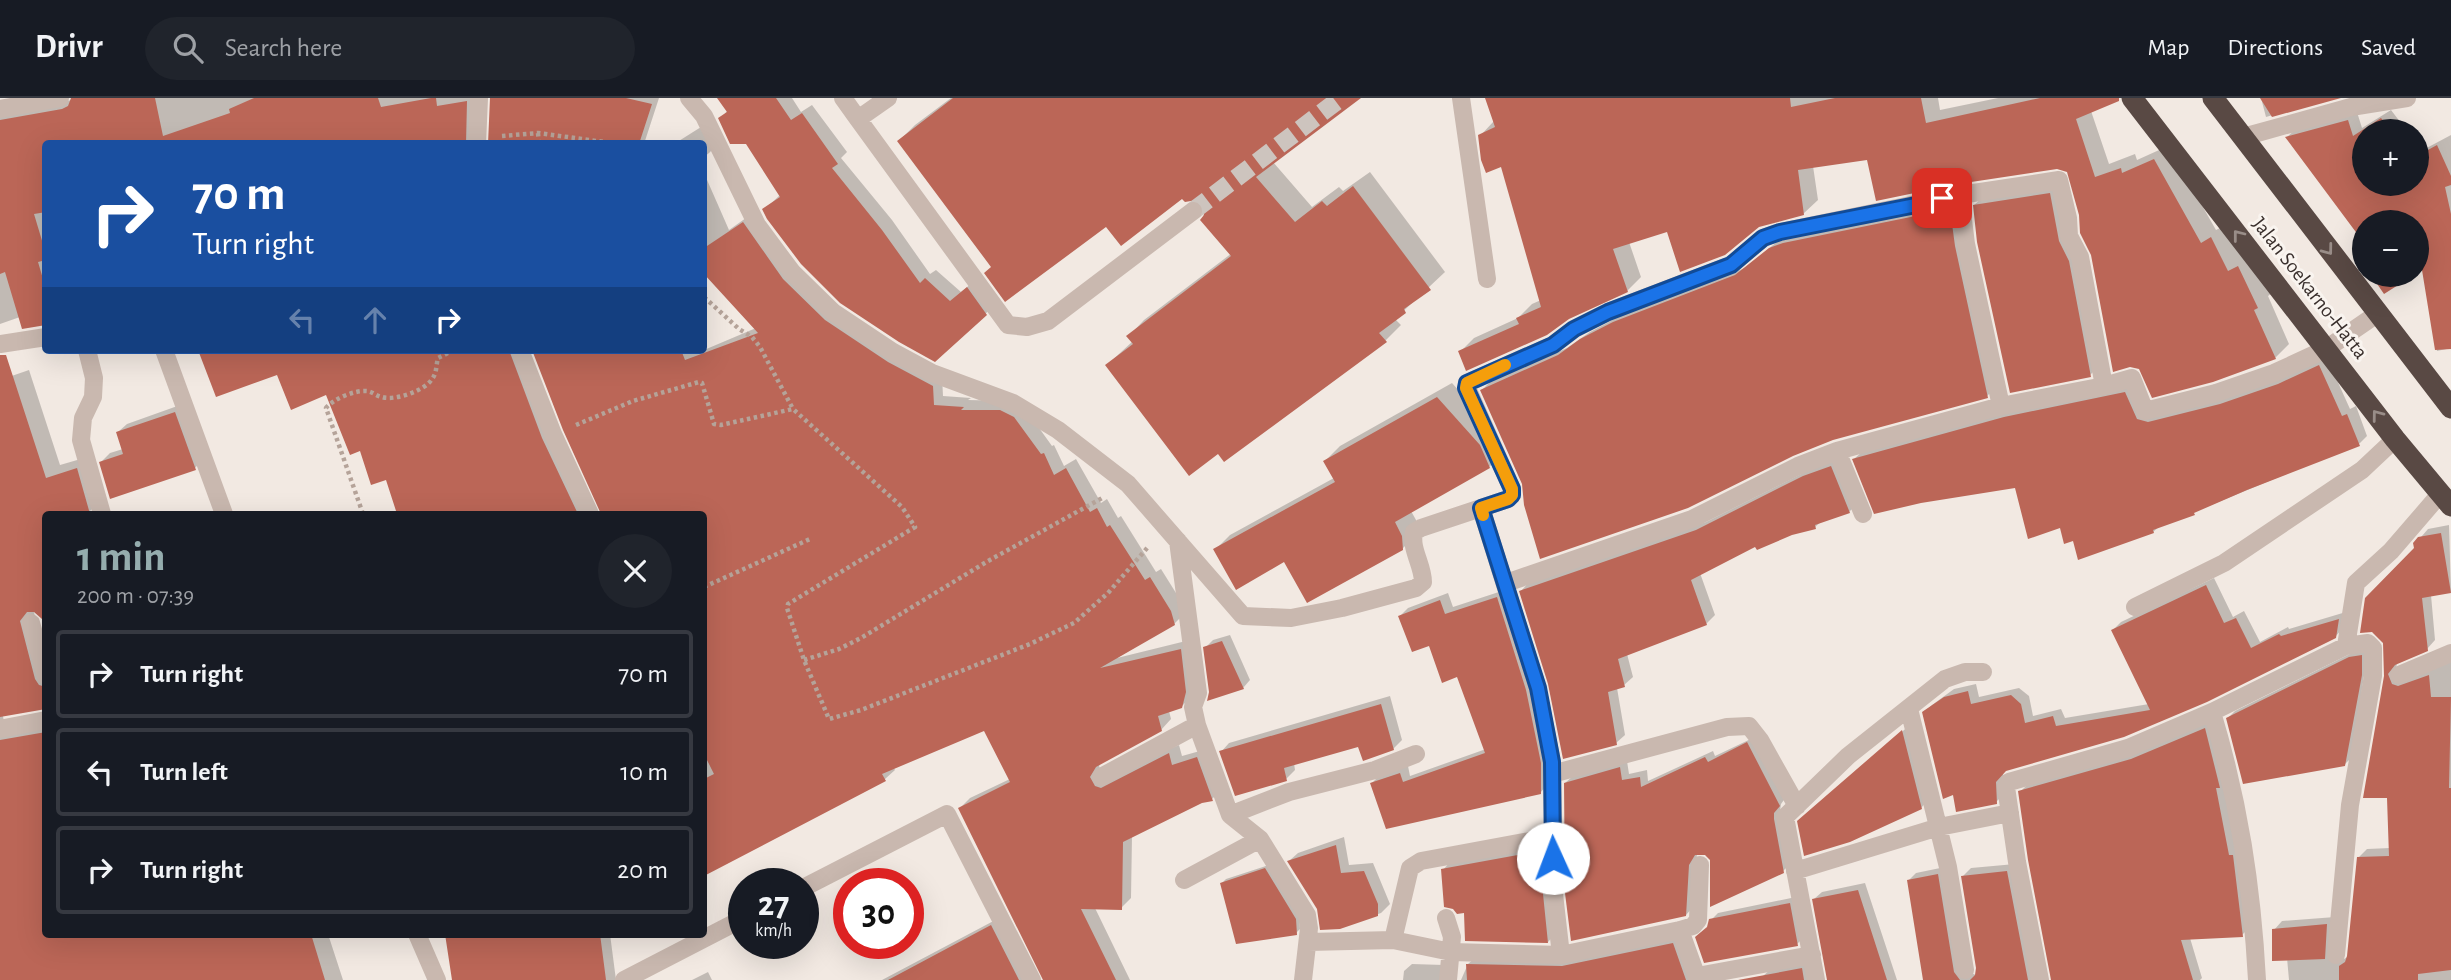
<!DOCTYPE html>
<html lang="en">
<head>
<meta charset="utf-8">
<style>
	:root { --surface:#171b24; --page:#20242c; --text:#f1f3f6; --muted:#9ea1a6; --line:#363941; --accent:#95adae }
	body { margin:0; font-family:"Alegreya Sans",sans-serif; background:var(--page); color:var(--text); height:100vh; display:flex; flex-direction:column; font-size:26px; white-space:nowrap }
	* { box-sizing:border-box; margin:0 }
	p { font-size:23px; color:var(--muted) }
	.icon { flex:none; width:38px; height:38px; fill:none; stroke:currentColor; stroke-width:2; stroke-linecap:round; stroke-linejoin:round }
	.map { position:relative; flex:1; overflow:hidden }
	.drawer { position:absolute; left:42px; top:413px; width:665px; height:427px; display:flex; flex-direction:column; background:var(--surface); border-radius:7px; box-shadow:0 7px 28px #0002 }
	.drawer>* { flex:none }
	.top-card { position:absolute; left:42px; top:42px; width:665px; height:214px; border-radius:7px; box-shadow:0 7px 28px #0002; background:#1a4fa0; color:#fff; overflow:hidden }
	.tools { position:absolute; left:2352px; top:21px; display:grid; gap:14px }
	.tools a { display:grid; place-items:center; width:77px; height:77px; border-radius:50%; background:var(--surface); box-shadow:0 7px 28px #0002; font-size:35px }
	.speed { position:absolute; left:728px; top:770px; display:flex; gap:14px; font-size:35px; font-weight:700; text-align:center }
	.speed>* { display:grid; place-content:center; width:91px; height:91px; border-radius:50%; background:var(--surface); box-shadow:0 7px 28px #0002; line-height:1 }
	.speed small { font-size:18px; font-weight:400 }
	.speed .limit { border:10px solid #d22; background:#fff; color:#111 }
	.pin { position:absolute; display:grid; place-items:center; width:60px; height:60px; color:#fff; margin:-30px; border-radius:14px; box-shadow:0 4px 10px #0006 }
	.me { position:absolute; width:77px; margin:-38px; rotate:358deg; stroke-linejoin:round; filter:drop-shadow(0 0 5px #0008) }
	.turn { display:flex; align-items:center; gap:24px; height:147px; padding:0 35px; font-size:32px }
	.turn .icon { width:91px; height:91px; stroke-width:2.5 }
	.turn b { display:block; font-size:49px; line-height:60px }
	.lanes { display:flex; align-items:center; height:66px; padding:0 35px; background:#0003; justify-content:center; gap:35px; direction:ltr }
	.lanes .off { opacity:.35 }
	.round { display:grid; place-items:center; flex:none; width:74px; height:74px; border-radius:37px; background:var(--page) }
	.overview { display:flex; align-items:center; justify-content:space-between; height:119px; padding:0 35px }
	h1 { font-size:42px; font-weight:700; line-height:52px; color:var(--accent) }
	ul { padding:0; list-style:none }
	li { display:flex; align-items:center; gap:21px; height:88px; margin:0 14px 10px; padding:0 21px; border:4px solid var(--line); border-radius:7px }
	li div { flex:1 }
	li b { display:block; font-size:26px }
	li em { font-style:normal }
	header { display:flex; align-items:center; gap:42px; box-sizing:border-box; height:98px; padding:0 35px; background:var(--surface); border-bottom:2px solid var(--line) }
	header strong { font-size:33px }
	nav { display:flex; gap:38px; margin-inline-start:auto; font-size:24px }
	.search { width:490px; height:63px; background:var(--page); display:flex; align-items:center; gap:18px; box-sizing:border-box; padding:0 24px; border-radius:38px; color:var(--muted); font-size:26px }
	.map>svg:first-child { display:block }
	.shadow { fill:#0003 }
	.building { fill:#bb6657 }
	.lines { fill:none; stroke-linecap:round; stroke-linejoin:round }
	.minor-tunnel { stroke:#cdc4be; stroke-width:18; stroke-dasharray:18 9; stroke-linecap:butt }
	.path { stroke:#b5a399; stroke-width:4.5; stroke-dasharray:3.5 3.5; stroke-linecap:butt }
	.minor { stroke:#c9b8af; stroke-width:18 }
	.highway { stroke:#594944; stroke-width:21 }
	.oneway { stroke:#998d88 }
	.route-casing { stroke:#114b97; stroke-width:18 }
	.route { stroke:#1a73e8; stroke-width:12 }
	.slow { stroke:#f59e0b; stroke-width:12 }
	.labels { text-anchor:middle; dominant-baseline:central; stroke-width:6; stroke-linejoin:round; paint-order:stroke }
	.street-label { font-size:21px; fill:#392f2c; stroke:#f9f4ef }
</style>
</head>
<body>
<header>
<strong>Drivr</strong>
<div class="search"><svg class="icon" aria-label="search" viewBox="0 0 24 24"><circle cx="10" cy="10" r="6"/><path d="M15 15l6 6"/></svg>Search here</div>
<nav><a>Map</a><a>Directions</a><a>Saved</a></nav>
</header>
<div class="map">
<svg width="2451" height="882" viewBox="0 0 2451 882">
	<rect width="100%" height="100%" fill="#f2e9e2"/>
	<path class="shadow" d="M73 0H477L480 46H46V224L20 219 0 226V6L12 13 72 2Z
		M492 0H659L644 46H490Z
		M719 0H792L801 14 812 7 847 54 841 60 892 122 930 176 936 172 961 194 977 181 996 206 935 262 764 112 780 97 741 36 720 21 728 12Z
		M951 0H1358L1273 64 1312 109 1339 89 1343 93 1370 74 1445 174 1395 221 1401 227 1385 243 1218 353 1107 267 1133 243 1129 238 1144 222 1232 155 1202 121 1206 111 1197 100 1183 99 993 169 899 43 915 27Z
		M1487 0H1938L1940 12 1998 0H2099L2090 10 2109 66 2135 56 2137 62 2168 48 2216 132 2226 127 2272 195 2268 198 2289 246 2275 260 2093 156 2068 73 2057 69 1869 60 1813 68 1818 102 1803 116 1668 132 1629 144 1641 179 1627 193 1460 254 1474 240 1518 220 1532 206 1541 202 1502 67 1480 38 1494 23Z
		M2261 0H2334L2266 19Z
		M2391 12 2407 33H2364V86H2417V47L2421 53 2451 37V250L2437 253 2423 169 2417 173V124H2364V142L2287 39 2296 31 2357 14 2362 30Z
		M709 24 719 45 709 55 704 59V46H674Z
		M704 75 729 132 753 115 835 213 942 278 943 298 971 300 968 302 1010 303 1024 309 1052 348 1054 347 1064 368 1076 361 1101 405 1107 401 1118 420 1121 418 1156 474 1161 471 1181 503 1184 516 1174 526 1117 560 1190 542 1191 599 1181 609 1169 613 1171 621 1161 632 1101 664 1099 668 1104 679 1179 647 1182 658 1207 651 1222 691 1212 701 1201 704 1132 738 1131 800 1121 810H1095L1130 882H1045L960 710 970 700 1010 681 985 631 894 670 895 672 885 681 704 776V416H602V411L534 252H704L756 230 704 173Z
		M2057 88 2097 270 2090 277 1974 107 1982 100Z
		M1957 104 1994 291 1987 298 1524 386 1482 292 1490 284 1567 250 1590 234 1622 217 1745 170 1778 143Z
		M202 252H521L596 416H399L387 379 362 351 327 295 278 274Z
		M2327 260 2350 311 2356 308 2367 338 2359 346 2160 428 2153 434 2074 441 2016 388 1854 361 1863 353 2013 311 2134 286 2145 313Z
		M29 272 60 367 91 358 103 400 89 414 83 416H46L43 520 33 511 46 557V606L3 618 4 624 46 623V836H328L343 882H0V282Z
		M1452 285 1494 332 1504 354 1489 369 1411 413 1416 422 1417 436 1402 451 1285 462 1215 452 1230 437 1334 380 1325 363 1340 348Z
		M183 306 203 361 195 370 101 364 110 355 123 351 118 334 127 326Z
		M1839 360 1858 405 1849 414 1822 423 1815 429 1756 447 1700 475 1715 517 1706 526 1627 556 1633 579 1624 587 1617 590 1625 637 1616 645 1550 585 1521 493 1529 484 1706 424 1813 370Z
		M2449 427 2451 494 2431 497 2435 542 2427 551 2397 564 2396 572 2451 564V882H2289L2287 860 2274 832 2282 823 2335 819 2344 861 2349 858 2358 760 2367 751 2390 750 2386 578 2416 450 2415 446 2428 431Z
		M2214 480 2233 519 2244 513 2260 544 2288 529 2289 531 2346 514 2343 530 2335 539 2006 671 2003 674 2004 696 1996 704 1954 694 1924 615 1932 607 1954 591 1976 586 1979 599 2019 590 2029 598 2033 618 2061 611 2065 620 2149 606 2113 532 2121 524Z
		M1505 492 1533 583 1548 686 1540 695 1372 685 1380 677 1408 668 1410 678 1486 651 1458 577 1400 518 1408 510 1448 495 1453 509Z
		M1230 537 1250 582 1243 590 1205 550 1213 542Z
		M2368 551 2352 659 2345 666 2227 621 2235 613 2358 552Z
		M1390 598 1402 642 1393 651 1359 646 1294 665 1295 672 1286 681 1221 654 1229 645Z
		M2212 623 2250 829 2242 837 2190 840 2202 880 2200 882H2052L2020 694 2028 686Z
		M1911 626 1929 701 1921 710 1808 715Z
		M1755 639 1786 699 1781 706 1780 713 1790 766 1783 773 1697 755 1693 809 1686 817 1565 685 1573 678 1627 663 1629 676 1647 672 1648 683 1713 653 1715 658Z
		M1344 739 1349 767 1373 765 1390 806 1381 815 1339 830 1319 811 1289 763 1298 755Z
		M1549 746 1555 836 1548 844 1465 813 1443 772 1450 764Z
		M2015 766 2041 882H1925L1908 783 1916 775 1945 769 1964 872 1976 877 1978 870 1963 778 1971 770Z
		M1269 767 1299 816 1300 831 1296 835 1222 785 1226 781Z
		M1865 785 1897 882H1829L1814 801 1822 794Z
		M1796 799 1804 839 1797 846 1709 829 1711 822 1718 815Z
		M1001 819 1038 882H882Z
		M447 836H610L616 882H454Z
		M1680 838 1698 882H1461L1468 866 1476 859Z
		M1810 864 1816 882H1764L1763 878 1771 871Z
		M1412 866 1444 867 1449 882H1403L1404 873Z
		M708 874 712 882H692Z"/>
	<path class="building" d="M71 0H155L163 38 230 15 229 11 254 0H378L381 9 431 0H436L437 8 467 3 466 46H46V114L34 116 46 156V162L38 164 46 191V227L22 231 5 174 0 176V22L62 11 68 8Z
		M490 0H626L652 6 639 46H488Z
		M717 0H776L791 22 802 15 838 66 832 70 882 132 920 185 925 180 950 203 967 189 987 217 935 264 899 244 840 205 801 166 767 121 762 111 780 99 746 46H730L718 20 727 14Z
		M953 0H1361L1256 79 1295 124 1322 103 1327 108 1353 88 1431 192 1404 211 1406 215 1379 235 1387 244 1224 364 1218 356 1189 378 1105 267 1133 246 1126 238 1231 158 1200 122 1204 117 1202 107 1197 102 1185 104 1182 101 1121 148 1106 129 1005 204 984 175 991 169 897 43Z
		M1485 0H1790L1791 9 1835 0H1921L1926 25 2040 0H2119V3L2076 21 2095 79 2121 70 2122 75 2154 61 2201 145 2211 139 2228 173 2238 168 2258 210 2254 212 2276 261 2213 284 2152 300 2139 271 2130 269 2113 274 2091 157 2080 135 2079 117 2067 74 2057 71 1958 86 1876 103 1867 62 1798 72 1804 117 1759 129 1725 157 1680 174 1667 134 1613 151 1628 194 1569 221 1547 237 1466 273 1458 253 1519 226 1516 220 1541 209 1501 69 1486 75 1481 62 1478 37 1495 29Z
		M2260 0H2341L2272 19Z
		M2381 20 2391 33H2364V86H2417V58L2437 47 2451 78V87L2445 89 2451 116V251L2435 252 2422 172 2417 175V124H2364V145L2285 39 2348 22 2353 38Z
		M2050 95 2059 143 2069 163 2091 279 2010 295 1977 144 1973 107Z
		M1950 111 1955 148 1988 300 1833 342 1793 358 1688 410 1540 461 1524 407 1522 386 1480 292 1558 257 1580 241 1613 224 1735 177 1769 150 1783 145Z
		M743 124 783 181 825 222 888 264 933 288 934 307 964 309 961 312H1000L1014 319 1041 356 1044 355 1054 377 1066 370 1090 414 1097 410 1107 429 1110 427 1145 482 1150 479 1171 513 1175 527 1100 570 1181 551 1186 594 1182 610 1158 618 1162 633 1096 669 1090 679 1095 688 1101 690 1169 655 1172 667 1197 659 1213 703 1202 705 1123 744 1122 812 1081 811 1116 882H1043L958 710 1010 684 984 633 882 676 886 683 704 778V681L714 676 704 656V416H601L563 332 532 252H681L685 262 758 235 704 176V150Z
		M2371 177H2414L2384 196Z
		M198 252H509L542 340 578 416H397L386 382 371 387 360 353 350 357 326 297 291 312 277 277 216 299Z
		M0 257H6L46 380 77 370 90 416H46V534L42 521 34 514H27L20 523 35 581 39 587 46 589V611L0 619Z
		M2319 267 2342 318 2347 316 2360 348 2247 392 2194 415 2195 417 2153 432 2154 435 2078 462 2073 443 2064 446 2060 430 2028 441 2015 390 1921 405 1874 416 1852 361 2004 319 2125 294 2137 321 2148 324 2220 306 2278 286Z
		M1437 299 1480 347 1490 370 1395 424 1402 438 1403 452 1307 505 1284 464 1236 492 1213 451 1335 384 1323 363Z
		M175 314 196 372 110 401 99 364 123 356 116 334Z
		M1831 368 1850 415 1815 427 1816 431 1792 437 1757 452 1755 449 1691 482 1707 527 1618 561 1625 589 1608 594 1617 647 1563 661 1548 586 1519 493 1696 432 1803 378Z
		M2441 435 2451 495 2422 500 2428 553 2395 567 2388 576 2392 586 2398 588 2429 577 2431 599H2451L2449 690H2451V872L2418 876V882H2339V868L2345 864 2347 858 2357 759 2389 758 2387 700H2363L2384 578 2383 545 2372 534 2360 535 2365 500 2414 450 2413 445 2418 439Z
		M2206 487 2224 525 2236 520 2251 550 2279 536 2281 538 2339 521 2336 540 2207 604 2124 639 2006 673 1996 684 1997 706 1956 714 1953 697 1943 701 1922 614 1944 599 1968 593 1971 606 2011 597 2021 606 2025 625 2053 618 2056 628 2150 612 2111 532Z
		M1497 499 1526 592 1541 665V696L1386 731 1370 685 1400 675 1403 684 1485 655 1457 579 1442 585 1429 548 1412 554 1398 518 1440 502 1445 516Z
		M1222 543 1244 591 1207 603 1209 594 1203 549Z
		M2362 557V577L2345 668 2243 686 2226 620 2349 559Z
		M1381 606 1394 652 1363 663 1358 649 1284 670 1287 683 1235 698 1219 653Z
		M2205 630 2220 690H2216L2229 757H2233L2243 839 2181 842 2193 882H2051L2028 762 2018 693 2131 661Z
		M1902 632 1922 711 1850 744 1804 758 1797 723Z
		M46 634V836H311L325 882H0V642Z
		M1747 644 1780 708 1774 715V721L1784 775 1710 809V762L1705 757H1695L1689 767 1686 818 1571 843 1565 795 1564 685 1620 669 1622 682 1640 679 1641 689 1705 659 1708 664Z
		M1336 747 1341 775 1364 773 1378 806V818L1340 831 1320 832 1317 811 1287 763Z
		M1540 753H1542L1543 796 1548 845 1465 843 1464 815 1457 816 1453 811 1444 809 1441 771Z
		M1265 770 1296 821 1297 837 1236 846 1220 785Z
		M2007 773 2028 882H1970L1975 877 1976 870 1961 778Z
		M1938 776 1954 874 1960 882H1923L1907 782Z
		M1858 792 1887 882H1827L1812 801Z
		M1790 805 1798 848 1704 865 1695 839 1707 829 1709 821Z
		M2327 826 2325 861 2272 863V831Z
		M991 827 1019 882H888Z
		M445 836H600L606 882H452Z
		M1673 845 1686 882H1467L1466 866 1562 868Z
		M1802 870 1804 882H1738Z"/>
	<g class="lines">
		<path class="minor-tunnel" d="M1193 113 1341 0"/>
		<path class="path" d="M538 35 539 46
			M502 38 538 35 619 46
			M704 199 739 231 752 239 760 249 793 311
			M576 327 633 303 699 284 702 285 714 326 721 327 793 311 902 409 915 429 788 506 787 510 804 562 829 621 861 612 1030 546 1074 525 1108 495 1148 449
			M363 416 326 310C333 301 355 292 366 293 372 293 376 298 382 299 394 303 425 293 432 281 437 275 436 267 438 260L454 252
			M704 489 810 441
			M804 562 839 551 861 540 988 463 1104 399"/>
		<path class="minor" d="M689 0 704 18 757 127 792 174 833 214 893 254 932 275 1013 305 1058 332 1128 386 1243 518 1291 520 1342 510 1416 490 1423 484C1423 467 1410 451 1414 434L1421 430 1508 401 1512 397V391L1467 290V285L1553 247 1574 231 1608 214 1731 167 1763 140 1780 134 1960 97 1966 146 2001 308
			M843 0 858 21 888 0
			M1461 0 1487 181
			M0 11 60 0
			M858 21 1008 227 1027 229 1048 223 1193 113
			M2243 39 2351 9 2407 0
			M477 46 479 0
			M1960 97 2059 82 2068 120 2069 138 2080 159 2104 288 2132 280 2145 313 2216 295 2274 275 2326 251 2377 216
			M0 246 46 239
			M87 252 94 280 93 299 83 320 81 342 102 416
			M164 252 224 416
			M520 252 553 336 590 416
			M1837 353 1863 416
			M1481 410 1537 589 1552 664 1554 796 1561 857
			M1178 443 1198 595 1193 609 1197 627 1230 717 1260 741 1307 817 1309 830 1303 882
			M1506 485 1692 421 1798 368 1837 353 2001 308 2104 288
			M2135 509 2224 465 2362 372 2395 341
			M31 525 46 578
			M2346 548 2356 485 2391 453 2441 395
			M2399 577 2451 555
			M1909 611 1948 769 1965 872
			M2212 614C2239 704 2252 788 2257 882
			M0 631 46 622
			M1552 676 1727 629 1749 628 1760 642 1797 708
			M1101 679 1197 627
			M1230 717 1289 694 1375 672 1416 656
			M1795 773 1939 729 2010 715
			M1184 782 1260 741
			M803 790 947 716 1032 882
			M1446 820 1452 839 1448 882
			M1680 832 1698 882
			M417 836 437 882
			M1393 842 1451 854 1561 857 1680 832 1693 828 1698 822 1700 767
			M1308 844 1393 842 1410 770 1421 763 1552 739
			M1697 878 1812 857
			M624 882 744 820
			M1816 882 1785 719 1848 658 1945 581 1965 574H1983
			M2040 882 2017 764 2006 689 2009 684 2128 650 2212 614 2346 548 2368 545 2373 550V578L2350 707 2336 857"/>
		<path class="highway" d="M2132 0 2395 341 2451 408
			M2213 0 2451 310"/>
	</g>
	<defs><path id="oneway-chevron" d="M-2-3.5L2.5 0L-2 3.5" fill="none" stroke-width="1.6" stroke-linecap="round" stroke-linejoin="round" transform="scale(1.75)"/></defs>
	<g class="oneway">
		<use href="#oneway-chevron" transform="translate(2238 137) rotate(-128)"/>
		<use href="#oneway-chevron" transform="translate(2328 152) rotate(53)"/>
		<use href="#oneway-chevron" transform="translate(2377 317) rotate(-127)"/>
	</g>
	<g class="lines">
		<g class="route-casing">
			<path id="route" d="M1553 760 1552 664 1538 590 1481 410 1508 401 1512 397V391L1466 290 1467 285 1553 247 1574 231 1608 214 1731 167 1763 140 1780 134 1926 105 1942 100"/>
		</g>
		<use href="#route" class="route"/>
		<path class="slow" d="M1483 417 1481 410 1508 401 1512 397V391L1466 290 1467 285 1505 267"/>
	</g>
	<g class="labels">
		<g class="street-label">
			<text transform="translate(2310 190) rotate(52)">Jalan Soekarno-Hatta</text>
		</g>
	</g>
</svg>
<div class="tools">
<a>+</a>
<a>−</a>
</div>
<div class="speed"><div>27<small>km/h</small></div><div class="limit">30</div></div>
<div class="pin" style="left:1942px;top:100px;background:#d93025"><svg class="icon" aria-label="arrive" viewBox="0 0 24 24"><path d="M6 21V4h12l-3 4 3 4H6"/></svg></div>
<svg class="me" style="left:1553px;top:760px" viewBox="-20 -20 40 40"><circle r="19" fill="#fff"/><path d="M0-13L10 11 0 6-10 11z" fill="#1a73e8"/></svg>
<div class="top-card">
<div class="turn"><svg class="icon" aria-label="right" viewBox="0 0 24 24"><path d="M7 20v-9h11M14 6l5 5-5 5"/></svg><div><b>70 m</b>Turn right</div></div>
<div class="lanes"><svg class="icon off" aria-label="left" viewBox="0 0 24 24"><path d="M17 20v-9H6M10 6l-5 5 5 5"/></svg><svg class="icon off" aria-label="ahead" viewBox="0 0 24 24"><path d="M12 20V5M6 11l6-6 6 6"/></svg><svg class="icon" aria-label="right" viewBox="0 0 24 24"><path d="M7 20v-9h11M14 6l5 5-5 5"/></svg></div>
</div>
<section class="drawer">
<div class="overview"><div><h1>1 min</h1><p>200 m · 07:39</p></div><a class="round"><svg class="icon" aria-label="close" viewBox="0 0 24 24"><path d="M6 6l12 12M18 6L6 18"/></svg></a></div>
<ul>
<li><svg class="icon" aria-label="right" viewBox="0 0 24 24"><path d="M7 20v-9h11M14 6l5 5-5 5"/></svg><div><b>Turn right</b></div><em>70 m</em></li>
<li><svg class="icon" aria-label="left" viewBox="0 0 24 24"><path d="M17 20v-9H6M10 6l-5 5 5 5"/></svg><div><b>Turn left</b></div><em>10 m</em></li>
<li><svg class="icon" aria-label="right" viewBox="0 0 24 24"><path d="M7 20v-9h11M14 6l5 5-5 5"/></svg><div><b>Turn right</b></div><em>20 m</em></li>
</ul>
</section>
</div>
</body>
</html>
